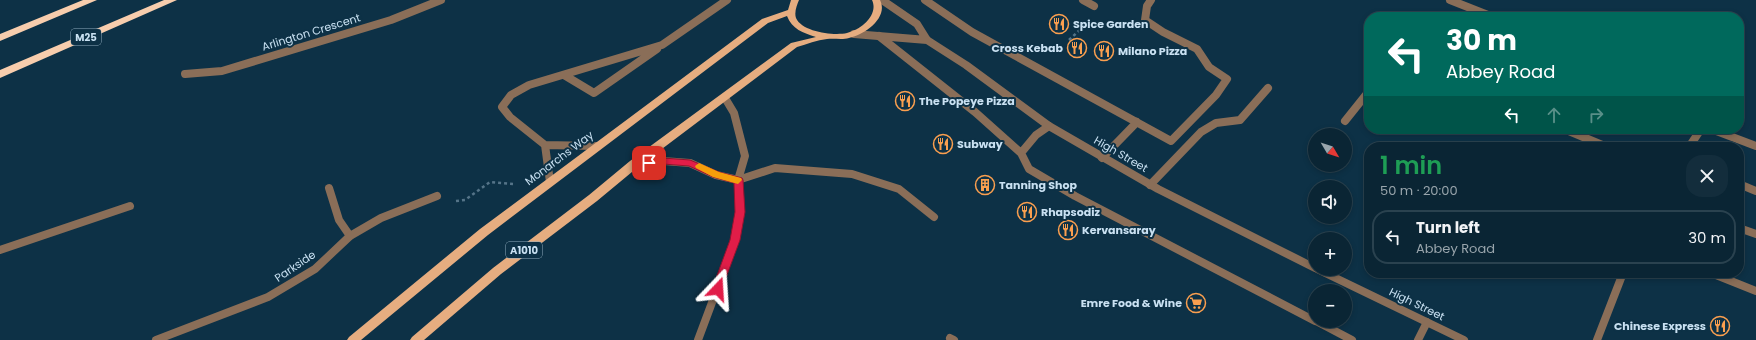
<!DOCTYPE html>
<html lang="en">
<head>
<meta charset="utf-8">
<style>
	:root { --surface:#0a2534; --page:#132d3c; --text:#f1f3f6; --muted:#99a5ac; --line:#2a424f }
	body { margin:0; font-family:Poppins,sans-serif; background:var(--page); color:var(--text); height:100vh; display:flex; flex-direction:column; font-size:15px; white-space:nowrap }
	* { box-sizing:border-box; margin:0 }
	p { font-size:13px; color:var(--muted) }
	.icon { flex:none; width:22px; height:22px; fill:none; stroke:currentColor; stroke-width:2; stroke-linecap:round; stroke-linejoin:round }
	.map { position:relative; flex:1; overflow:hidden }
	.side { position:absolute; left:1364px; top:142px; width:380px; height:136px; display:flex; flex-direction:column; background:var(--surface); border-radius:16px; box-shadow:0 2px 6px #0003,0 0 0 1px var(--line) }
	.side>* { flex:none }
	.banner { position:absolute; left:1364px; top:12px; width:380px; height:122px; border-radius:16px; box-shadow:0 2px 6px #0003,0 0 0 1px var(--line); background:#00695c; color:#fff; overflow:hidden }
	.needle { width:26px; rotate:129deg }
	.tools { position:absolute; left:1308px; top:128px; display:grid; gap:8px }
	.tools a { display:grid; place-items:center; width:44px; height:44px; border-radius:50%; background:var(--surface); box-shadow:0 2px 6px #0003,0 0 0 1px var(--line); font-size:20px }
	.pin { position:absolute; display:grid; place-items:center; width:34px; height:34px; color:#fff; margin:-17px; border-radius:8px; box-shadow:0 2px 6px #0006 }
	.me { position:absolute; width:44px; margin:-22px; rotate:20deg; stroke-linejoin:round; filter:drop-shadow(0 0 3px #0008) }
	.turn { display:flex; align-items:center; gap:14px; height:84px; padding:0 16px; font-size:18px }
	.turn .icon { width:52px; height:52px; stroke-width:2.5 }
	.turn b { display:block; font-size:28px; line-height:34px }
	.lanes { display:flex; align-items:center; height:38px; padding:0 16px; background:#0003; justify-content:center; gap:20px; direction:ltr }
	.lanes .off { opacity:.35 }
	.round { display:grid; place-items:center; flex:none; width:42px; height:42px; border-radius:16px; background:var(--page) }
	.overview { display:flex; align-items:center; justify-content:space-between; height:68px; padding:0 16px }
	h1 { font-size:24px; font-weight:600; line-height:30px; color:#1e9e55 }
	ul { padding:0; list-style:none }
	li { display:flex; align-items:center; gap:12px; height:54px; margin:0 8px 6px; padding:0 8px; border:2px solid var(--line); border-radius:16px }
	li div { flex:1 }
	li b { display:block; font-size:15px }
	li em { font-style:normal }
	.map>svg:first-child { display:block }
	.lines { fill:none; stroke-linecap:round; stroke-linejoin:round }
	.path { stroke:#557488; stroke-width:2.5; stroke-dasharray:3 3; stroke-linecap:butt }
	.service { stroke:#8a6e58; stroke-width:8 }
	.minor { stroke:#8a6e58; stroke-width:8 }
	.primary { fill:#e6ad80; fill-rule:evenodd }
	.motorway { fill:#f7cdad; fill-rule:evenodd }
	.route { fill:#e11d48; stroke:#92132f }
	.slow { fill:#f59e0b }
	.labels { text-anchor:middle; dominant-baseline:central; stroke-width:4; stroke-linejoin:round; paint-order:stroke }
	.shield { fill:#0d3146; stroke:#91acbe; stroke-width:1 }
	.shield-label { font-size:10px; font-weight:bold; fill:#c9e1f2 }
	.poi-label { font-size:11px; font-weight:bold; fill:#c9e1f2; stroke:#0d3146; text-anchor:start }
	.street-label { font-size:11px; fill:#c9e1f2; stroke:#0d3146 }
</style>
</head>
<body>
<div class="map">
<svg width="1756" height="340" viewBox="0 0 1756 340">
	<rect width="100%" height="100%" fill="#0d3146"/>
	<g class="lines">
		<path class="path" d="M1069 40 1085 25
			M456 201 465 200 490 182 513 184"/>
		<path class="service" d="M925 0 972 32 1171 141 1216 95 1227 79 1209 67 1197 49 1163 32 1145 20 1147 6 1151 0
			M1083 0 1094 6
			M1450 0 1493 17
			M879 36 975 112 1021 153 1029 169 1075 196 1315 321
			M564 75 594 93 657 49
			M1345 121 1369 91
			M1564 129 1607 147
			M1711 129 1756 146
			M545 145 550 182
			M596 146 545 145 510 117 502 107 511 95 529 85 662 45 727 0
			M1689 147 1701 129
			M1021 153 1036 135 1049 126
			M1102 158 1137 122
			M738 180 775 168 852 174 899 189 934 217
			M1739 184 1756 191
			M1150 185 1201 132 1216 123 1240 120 1268 88
			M329 188 339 220 350 236
			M1739 228 1756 234
			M0 250 130 206
			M1711 273 1756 291
			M1316 321 1352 340
			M950 338 954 340
			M1418 340 1427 322
			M1597 340 1623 273"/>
		<path class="minor" d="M882 0 917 24 927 40 966 65 1049 126 1158 189 1315 268
			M854 34 927 40
			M185 74 222 71 391 20 441 0
			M634 164 663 161 690 163 716 175 738 180
			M1317 269 1464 340
			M156 340 268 297 315 269 350 236 381 218 437 196
			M698 340 735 241 740 212 738 180 745 156 734 113 725 98"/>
		<path class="primary" d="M791 0H799C797 5 794 12 796 18 802 32 834 36 847 33 861 30 879 15 872 0H880C889 18 864 35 849 38 842 40 834 38 827 39 817 40 807 44 797 47L638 167 597 201 501 274 424 340H410L412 337 493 268 589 195 630 161 791 43 816 37C803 33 792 29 787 16L768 23 488 235 361 340H347L349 337 480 229 762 19 788 10Z"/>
		<path class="motorway" d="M83 0H97L0 41V34Z
			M164 0H177L0 78V70Z"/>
	</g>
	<path class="route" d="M663 158 690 160 719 172 742 178 743 180 745 212 740 240 721 291H714L712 289 730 240 735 212 734 183 713 177 689 166 663 164 649 166 644 163 649 159Z"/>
	<path class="slow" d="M699 163 719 172 741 178 742 180 738 184 713 177 696 168 695 166Z"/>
	<defs>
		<g id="restaurant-ring" transform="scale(1)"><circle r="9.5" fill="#0d3146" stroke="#fa9f4f" stroke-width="1.5"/><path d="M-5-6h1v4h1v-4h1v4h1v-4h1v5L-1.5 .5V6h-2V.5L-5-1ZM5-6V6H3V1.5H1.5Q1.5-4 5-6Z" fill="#fa9f4f"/></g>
		<g id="building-ring" transform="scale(1)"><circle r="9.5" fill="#0d3146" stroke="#fa9f4f" stroke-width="1.5"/><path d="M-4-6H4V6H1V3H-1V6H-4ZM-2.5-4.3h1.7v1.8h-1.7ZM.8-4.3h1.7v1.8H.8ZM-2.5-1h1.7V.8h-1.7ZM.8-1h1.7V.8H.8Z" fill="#fa9f4f"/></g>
		<g id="supermarket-ring" transform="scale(1)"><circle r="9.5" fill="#0d3146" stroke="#fa9f4f" stroke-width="1.5"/><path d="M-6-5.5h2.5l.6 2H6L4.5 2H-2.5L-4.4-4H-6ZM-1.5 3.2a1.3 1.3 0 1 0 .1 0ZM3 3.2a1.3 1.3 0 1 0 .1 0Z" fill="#fa9f4f"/></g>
	</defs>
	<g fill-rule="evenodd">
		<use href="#restaurant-ring" x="1059" y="24"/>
		<use href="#restaurant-ring" x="1077" y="48"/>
		<use href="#restaurant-ring" x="1104" y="51"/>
		<use href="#restaurant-ring" x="905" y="101"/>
		<use href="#restaurant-ring" x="943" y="144"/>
		<use href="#building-ring" x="985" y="185"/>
		<use href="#restaurant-ring" x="1027" y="212"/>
		<use href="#restaurant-ring" x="1068" y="230"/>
		<use href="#supermarket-ring" x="1196" y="303"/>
		<use href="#restaurant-ring" x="1720" y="326"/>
	</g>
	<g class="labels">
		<g class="shield">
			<rect x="71" y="29" width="30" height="16" rx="3"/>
			<rect x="506" y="242" width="36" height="16" rx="3"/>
		</g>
		<g class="shield-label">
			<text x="86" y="37">M25</text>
			<text x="524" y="250">A1010</text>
		</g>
		<g class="poi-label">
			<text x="1073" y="24">Spice Garden</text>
			<text x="1063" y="48" text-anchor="end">Cross Kebab</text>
			<text x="1118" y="51">Milano Pizza</text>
			<text x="919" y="101">The Popeye Pizza</text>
			<text x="957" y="144">Subway</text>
			<text x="999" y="185">Tanning Shop</text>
			<text x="1041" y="212">Rhapsodiz</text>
			<text x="1082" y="230">Kervansaray</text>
			<text x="1182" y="303" text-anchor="end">Emre Food &amp; Wine</text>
			<text x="1706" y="326" text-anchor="end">Chinese Express</text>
		</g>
		<g class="street-label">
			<text transform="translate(311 32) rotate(-17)">Arlington Crescent</text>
			<text transform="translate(1121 154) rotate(30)">High Street</text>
			<text transform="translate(559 158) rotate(-37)">Monarchs Way</text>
			<text transform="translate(295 266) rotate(-34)">Parkside</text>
			<text transform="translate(1417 304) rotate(26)">High Street</text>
		</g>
	</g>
</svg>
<div class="tools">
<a><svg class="needle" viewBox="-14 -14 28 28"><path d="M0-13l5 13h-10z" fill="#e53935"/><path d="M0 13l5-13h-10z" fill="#99a5ac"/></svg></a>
<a><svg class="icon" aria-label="sound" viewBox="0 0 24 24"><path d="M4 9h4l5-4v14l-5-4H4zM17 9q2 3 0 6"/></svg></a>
<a>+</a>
<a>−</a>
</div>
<div class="pin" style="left:649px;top:163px;background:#d93025"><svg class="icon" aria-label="arrive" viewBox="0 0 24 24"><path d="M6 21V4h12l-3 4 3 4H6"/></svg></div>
<svg class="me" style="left:718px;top:289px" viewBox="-20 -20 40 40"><path d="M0-17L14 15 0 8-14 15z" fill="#e11d48" stroke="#fff" stroke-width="4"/></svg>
<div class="banner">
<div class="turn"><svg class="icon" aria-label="left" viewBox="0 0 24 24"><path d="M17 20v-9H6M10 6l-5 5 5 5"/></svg><div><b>30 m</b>Abbey Road</div></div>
<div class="lanes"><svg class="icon" aria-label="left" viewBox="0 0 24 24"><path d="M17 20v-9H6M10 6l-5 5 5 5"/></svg><svg class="icon off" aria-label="ahead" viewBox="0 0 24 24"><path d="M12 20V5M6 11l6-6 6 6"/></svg><svg class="icon off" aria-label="right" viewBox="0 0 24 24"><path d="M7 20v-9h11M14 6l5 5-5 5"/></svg></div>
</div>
<section class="side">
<div class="overview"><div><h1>1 min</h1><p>50 m · 20:00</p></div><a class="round"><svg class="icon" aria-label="close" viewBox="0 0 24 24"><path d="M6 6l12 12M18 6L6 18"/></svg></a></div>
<ul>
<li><svg class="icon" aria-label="left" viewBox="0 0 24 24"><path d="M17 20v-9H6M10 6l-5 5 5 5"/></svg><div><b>Turn left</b><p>Abbey Road</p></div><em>30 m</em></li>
</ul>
</section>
</div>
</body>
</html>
